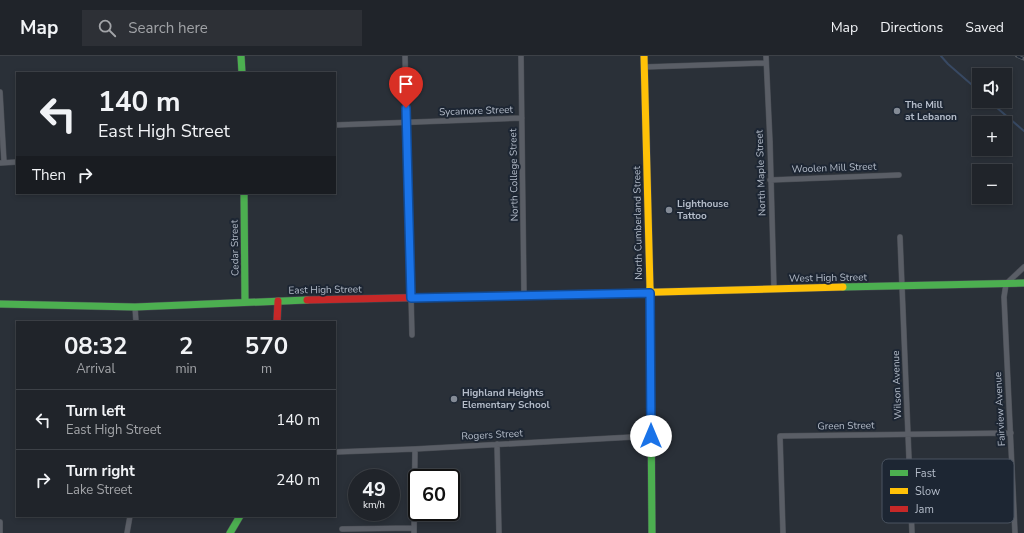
<!DOCTYPE html>
<html lang="en">
<head>
<meta charset="utf-8">
<style>
	:root { --surface:#20242a; --page:#2d3036; --text:#f1f3f6; --muted:#a2a4a8; --line:#3d4147 }
	body { margin:0; font-family:"Nunito Sans",sans-serif; background:var(--page); color:var(--text); height:100vh; display:flex; flex-direction:column; font-size:15px; white-space:nowrap }
	* { box-sizing:border-box; margin:0 }
	p { font-size:13px; color:var(--muted) }
	.icon { flex:none; width:22px; height:22px; fill:none; stroke:currentColor; stroke-width:2; stroke-linecap:round; stroke-linejoin:round }
	.map { position:relative; flex:1; overflow:hidden }
	.details { position:absolute; left:16px; top:265px; width:320px; height:196px; display:flex; flex-direction:column; background:var(--surface); border-radius:0px; box-shadow:0 2px 6px #0003,0 0 0 1px var(--line) }
	.details>* { flex:none }
	.banner { position:absolute; left:16px; top:16px; width:320px; height:122px; border-radius:0px; box-shadow:0 2px 6px #0003,0 0 0 1px var(--line); background:#20242a; color:var(--text); overflow:hidden }
	.buttons { position:absolute; left:972px; top:12px; display:grid; gap:8px }
	.buttons a { display:grid; place-items:center; width:40px; height:40px; border-radius:0px; background:var(--surface); box-shadow:0 2px 6px #0003,0 0 0 1px var(--line); font-size:20px }
	.speed { position:absolute; left:348px; top:413px; display:flex; gap:8px; font-size:20px; font-weight:700; text-align:center }
	.speed>* { display:grid; place-content:center; width:52px; height:52px; border-radius:50%; background:var(--surface); box-shadow:0 2px 6px #0003,0 0 0 1px var(--line); line-height:1 }
	.speed small { font-size:10px; font-weight:400 }
	.speed .limit { border:2px solid #111; border-radius:6px; background:#fff; color:#111 }
	.pin { position:absolute; display:grid; place-items:center; width:34px; height:34px; color:#fff; margin:-41px -17px; border-radius:50% 50% 50% 0; rotate:-45deg; box-shadow:0 0 4px #0007 }
	.pin .icon { rotate:45deg }
	.me { position:absolute; width:44px; margin:-22px; rotate:0deg; stroke-linejoin:round; filter:drop-shadow(0 0 3px #0008) }
	.turn { display:flex; align-items:center; gap:14px; height:84px; padding:0 16px; font-size:18px }
	.turn .icon { width:52px; height:52px; stroke-width:2.5 }
	.turn b { display:block; font-size:28px; line-height:34px }
	.then { display:flex; align-items:center; height:38px; padding:0 16px; background:#0003; gap:8px; font-size:15px }
	.eta { display:flex; justify-content:space-evenly; align-items:center; height:68px; text-align:center }
	.eta b { font-size:24px; font-weight:700; line-height:28px }
	ul { padding:0; list-style:none }
	li { display:flex; align-items:center; gap:12px; height:60px; padding:0 16px; border-top:1px solid var(--line) }
	li div { flex:1 }
	li b { display:block; font-size:15px }
	li em { font-style:normal }
	header { display:flex; align-items:center; gap:24px; box-sizing:border-box; height:56px; padding:0 20px; background:var(--surface); border-bottom:1px solid var(--line) }
	header strong { font-size:19px }
	nav { display:flex; gap:22px; margin-inline-start:auto; font-size:14px }
	.search { width:280px; height:36px; background:var(--page); display:flex; align-items:center; gap:10px; box-sizing:border-box; padding:0 14px; border-radius:0px; color:var(--muted); font-size:15px }
	.map>svg:first-child { display:block }
	.lines { fill:none; stroke-linecap:round; stroke-linejoin:round }
	.stream { stroke:#384963; stroke-width:2 }
	.street-casing { stroke:#484c53; stroke-width:6 }
	.fast-casing { stroke:#484c53; stroke-width:8 }
	.slow-casing { stroke:#484c53; stroke-width:8 }
	.jam-casing { stroke:#484c53; stroke-width:8 }
	.street { stroke:#5a5e66; stroke-width:5 }
	.fast { stroke:#4caf50; stroke-width:7 }
	.slow { stroke:#ffc107; stroke-width:7 }
	.jam { stroke:#c62828; stroke-width:7 }
	.rail-casing { stroke:#595d64; stroke-width:3.5 }
	.rail { stroke:#1d2633; stroke-width:2; stroke-dasharray:6; stroke-linecap:butt }
	.route-casing { stroke:#114b97; stroke-width:10 }
	.route { stroke:#1a73e8; stroke-width:7 }
	.poi-dot { fill:#848b96; stroke:#1d2633; stroke-width:1.5 }
	.labels { text-anchor:middle; dominant-baseline:central; stroke-width:4; stroke-linejoin:round; paint-order:stroke }
	.poi-label { font-size:10px; font-weight:bold; fill:#b4bcc9; stroke:#1d2633; text-anchor:start }
	.street-label { font-size:10px; fill:#b4bcc9; stroke:#1d2633 }
	.key { fill:#1d2633; stroke:#4a5360; stroke-width:1 }
	.key-label { font-size:11px; fill:#b4bcc9 }
</style>
</head>
<body>
<header>
<strong>Map</strong>
<div class="search"><svg class="icon" aria-label="search" viewBox="0 0 24 24"><circle cx="10" cy="10" r="6"/><path d="M15 15l6 6"/></svg>Search here</div>
<nav><a>Map</a><a>Directions</a><a>Saved</a></nav>
</header>
<div class="map">
<svg width="1024" height="477" viewBox="0 0 1024 477">
	<rect width="100%" height="100%" fill="#2a3038"/>
	<g class="lines">
		<path class="stream" d="M941 0 948 8 979 35
			M989 45 1024 75"/>
		<g class="street-casing">
			<path id="street" d="M405 0 412 279
				M521 0 524 239
				M766 0 770 86 774 233
				M644 11 766 7
				M0 36 4 106
				M335 69 522 62
				M0 107 17 106
				M770 124 899 119
				M900 181 912 477
				M135 251 136 266
				M497 388 499 477
				M335 396 415 393 651 380
				M0 466V477
				M342 473 414 472
				M127 477 130 460
				M414 477 415 393
				M783 477 780 380 1011 377
				M1015 477 1004 241 1006 228 1024 211"/>
		</g>
		<g class="fast-casing">
			<path id="fast" d="M241 0 242 17
				M244 137 245 246
				M843 231 1024 227
				M650 232 652 477
				M0 248 135 251 307 244
				M230 477 240 460"/>
		</g>
		<g class="slow-casing">
			<path id="slow" d="M644 0 650 232
				M585 238 843 231"/>
		</g>
		<g class="jam-casing">
			<path id="jam" d="M307 244 585 238
				M277 266 278 245"/>
		</g>
		<use href="#street" class="street"/>
		<use href="#fast" class="fast"/>
		<use href="#slow" class="slow"/>
		<use href="#jam" class="jam"/>
		<g class="rail-casing">
			<path id="rail" d="M1017 0 1024 3"/>
		</g>
		<use href="#rail" class="rail"/>
	</g>
	<g class="lines">
		<g class="route-casing">
			<path id="route" d="M406 52 411 242 650 237 651 380"/>
		</g>
		<use href="#route" class="route"/>
	</g>
	<g class="poi-dot">
		<circle cx="897" cy="55" r="4"/>
		<circle cx="669" cy="154" r="4"/>
		<circle cx="454" cy="343" r="4"/>
	</g>
	<g class="labels">
		<g class="poi-label">
			<text x="905" y="49">The Mill<tspan x="905" dy="12">at Lebanon</tspan></text>
			<text x="677" y="148">Lighthouse<tspan x="677" dy="12">Tattoo</tspan></text>
			<text x="462" y="337">Highland Heights<tspan x="462" dy="12">Elementary School</tspan></text>
		</g>
		<g class="street-label">
			<text transform="translate(476 55) rotate(-2)">Sycamore Street</text>
			<text transform="translate(834 112) rotate(-2)">Woolen Mill Street</text>
			<text transform="translate(761 117) rotate(-92)">North Maple Street</text>
			<text transform="translate(514 119) rotate(-91)">North College Street</text>
			<text transform="translate(638 167) rotate(-91)">North Cumberland Street</text>
			<text transform="translate(235 192) rotate(-91)">Cedar Street</text>
			<text transform="translate(828 222) rotate(-1)">West High Street</text>
			<text transform="translate(325 234) rotate(-1)">East High Street</text>
			<text transform="translate(897 329) rotate(-92)">Wilson Avenue</text>
			<text transform="translate(1000 353) rotate(-93)">Fairview Avenue</text>
			<text transform="translate(846 370) rotate(-1)">Green Street</text>
			<text transform="translate(492 379) rotate(-3)">Rogers Street</text>
		</g>
	</g>
	<rect x="882" y="403" width="132" height="64" rx="6" class="key"/>
	<rect x="890" y="414" width="18" height="6" fill="#4caf50"/>
	<rect x="890" y="432" width="18" height="6" fill="#ffc107"/>
	<rect x="890" y="450" width="18" height="6" fill="#c62828"/>
	<g class="key-label">
		<text x="915" y="421">Fast</text>
		<text x="915" y="439">Slow</text>
		<text x="915" y="457">Jam</text>
	</g>
</svg>
<div class="buttons">
<a><svg class="icon" aria-label="sound" viewBox="0 0 24 24"><path d="M4 9h4l5-4v14l-5-4H4zM17 9q2 3 0 6"/></svg></a>
<a>+</a>
<a>−</a>
</div>
<div class="speed"><div>49<small>km/h</small></div><div class="limit">60</div></div>
<div class="pin" style="left:406px;top:52px;background:#d93025"><svg class="icon" aria-label="arrive" viewBox="0 0 24 24"><path d="M6 21V4h12l-3 4 3 4H6"/></svg></div>
<svg class="me" style="left:651px;top:380px" viewBox="-20 -20 40 40"><circle r="19" fill="#fff"/><path d="M0-13L10 11 0 6-10 11z" fill="#1a73e8"/></svg>
<div class="banner">
<div class="turn"><svg class="icon" aria-label="left" viewBox="0 0 24 24"><path d="M17 20v-9H6M10 6l-5 5 5 5"/></svg><div><b>140 m</b>East High Street</div></div>
<div class="then">Then<svg class="icon" aria-label="right" viewBox="0 0 24 24"><path d="M7 20v-9h11M14 6l5 5-5 5"/></svg></div>
</div>
<section class="details">
<div class="eta">
<div><b>08:32</b><p>Arrival</p></div>
<div><b>2</b><p>min</p></div>
<div><b>570</b><p>m</p></div>
</div>
<ul>
<li><svg class="icon" aria-label="left" viewBox="0 0 24 24"><path d="M17 20v-9H6M10 6l-5 5 5 5"/></svg><div><b>Turn left</b><p>East High Street</p></div><em>140 m</em></li>
<li><svg class="icon" aria-label="right" viewBox="0 0 24 24"><path d="M7 20v-9h11M14 6l5 5-5 5"/></svg><div><b>Turn right</b><p>Lake Street</p></div><em>240 m</em></li>
</ul>
</section>
</div>
</body>
</html>
